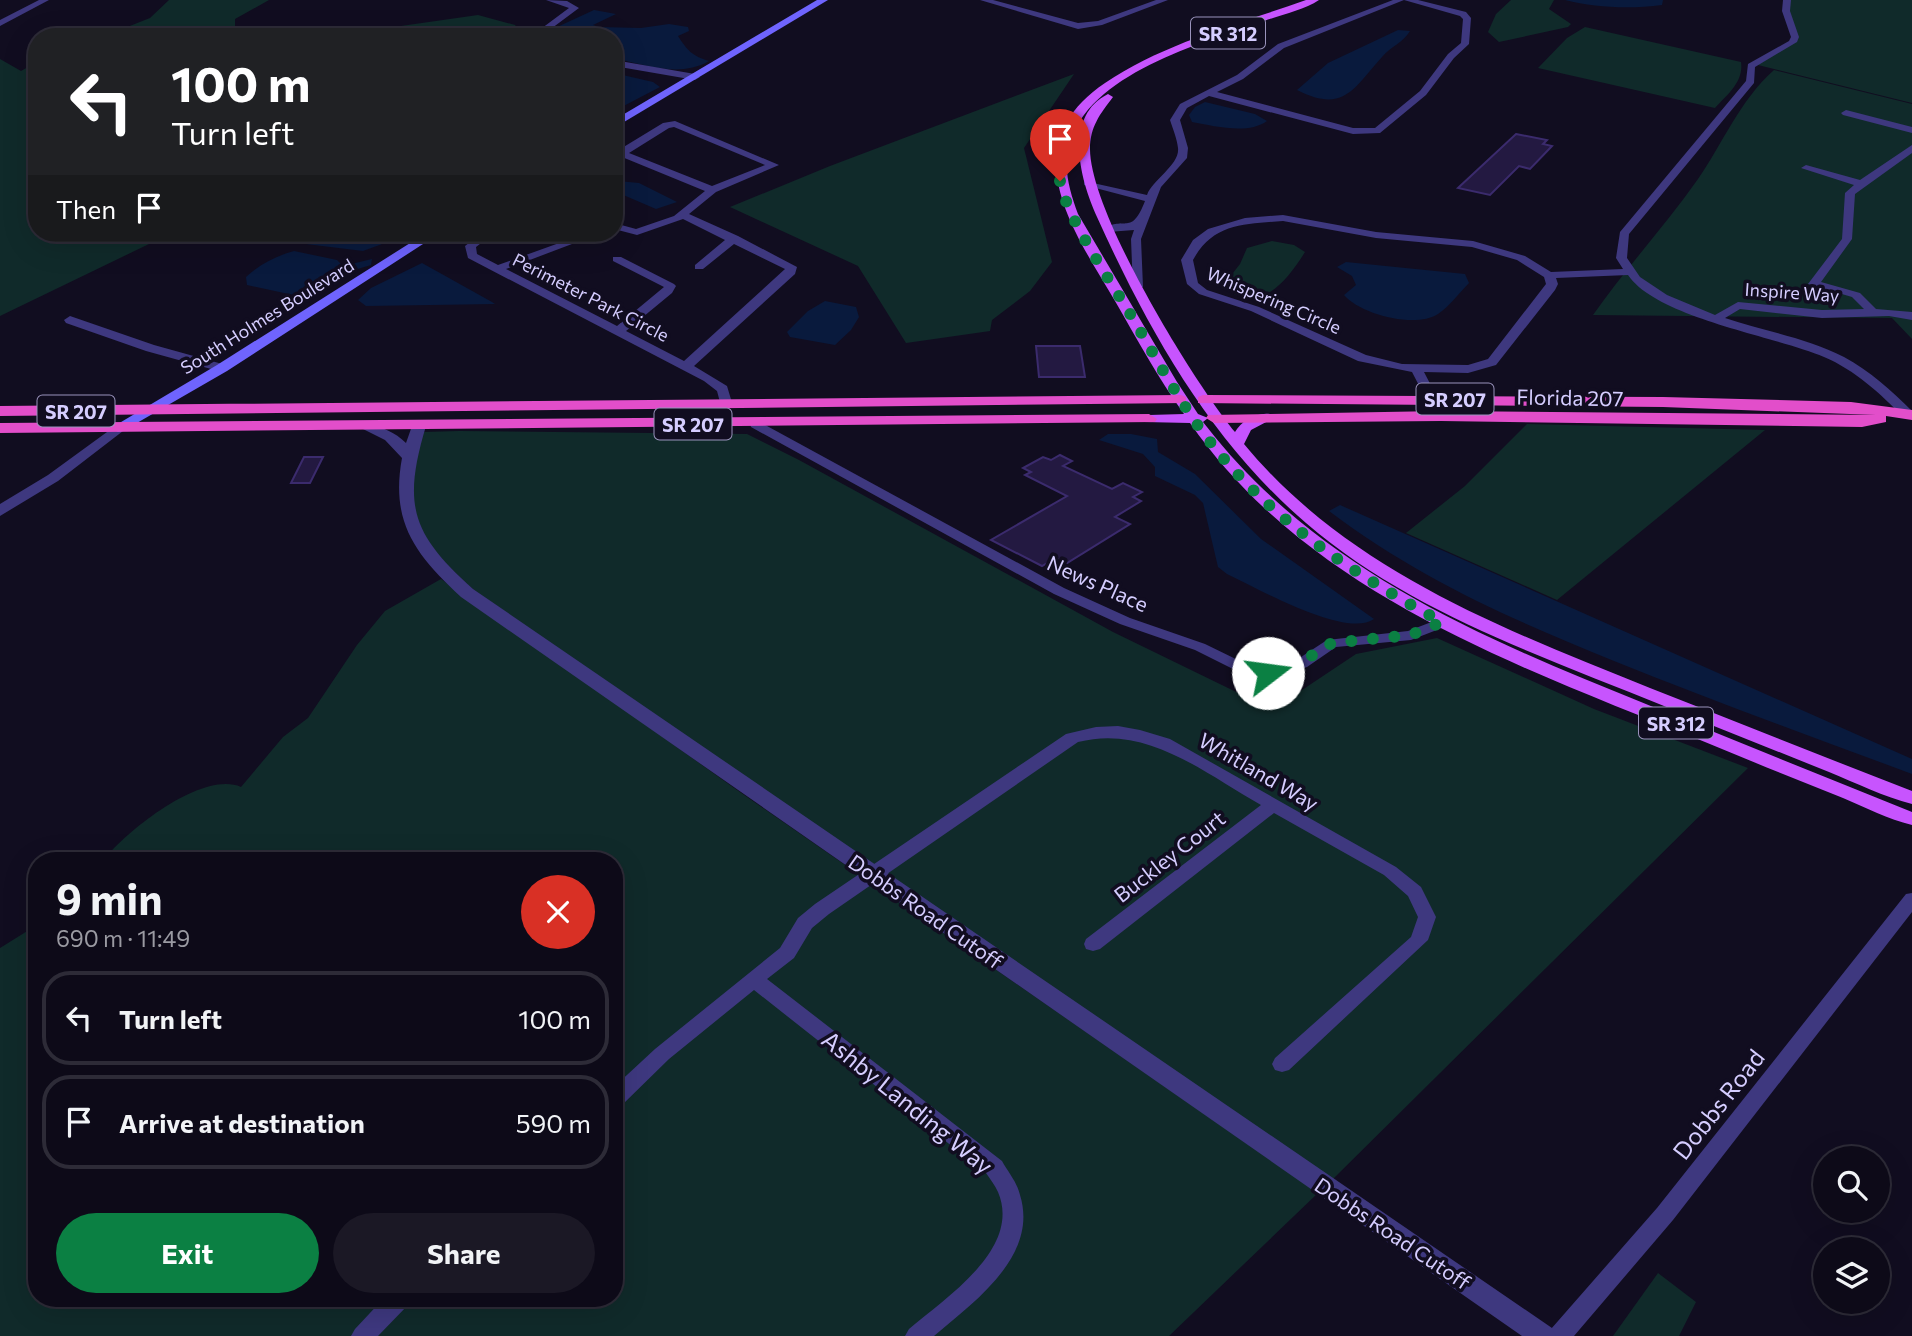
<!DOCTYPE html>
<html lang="en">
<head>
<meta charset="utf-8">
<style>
	:root { --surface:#0d0a18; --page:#1b1825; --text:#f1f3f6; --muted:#9a9aa2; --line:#2d2b37; --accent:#0b8043 }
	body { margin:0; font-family:Commissioner,sans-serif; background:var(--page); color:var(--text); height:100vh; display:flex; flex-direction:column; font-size:26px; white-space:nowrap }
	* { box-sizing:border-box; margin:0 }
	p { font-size:23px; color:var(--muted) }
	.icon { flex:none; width:38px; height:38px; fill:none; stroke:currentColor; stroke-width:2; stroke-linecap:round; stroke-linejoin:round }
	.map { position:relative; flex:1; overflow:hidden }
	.sheet { position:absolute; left:28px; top:852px; width:595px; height:455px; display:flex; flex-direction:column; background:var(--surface); border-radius:28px; box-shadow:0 7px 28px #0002,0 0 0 2px var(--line) }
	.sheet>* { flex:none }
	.banner { position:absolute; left:28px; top:28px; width:595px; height:214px; border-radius:28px; box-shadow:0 7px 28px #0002,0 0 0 2px var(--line); background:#202124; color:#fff; overflow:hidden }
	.fabs { position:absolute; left:1813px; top:1146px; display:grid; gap:14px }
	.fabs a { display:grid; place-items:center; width:77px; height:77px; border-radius:50%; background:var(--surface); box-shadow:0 7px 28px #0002,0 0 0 2px var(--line); font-size:35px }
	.pin { position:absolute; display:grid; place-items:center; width:60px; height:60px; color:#fff; margin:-72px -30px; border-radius:50% 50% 50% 0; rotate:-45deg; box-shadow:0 0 7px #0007 }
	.pin .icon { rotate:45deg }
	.me { position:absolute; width:77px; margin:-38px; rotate:75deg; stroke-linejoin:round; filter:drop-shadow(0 0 5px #0008) }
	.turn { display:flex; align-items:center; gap:24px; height:147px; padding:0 28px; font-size:32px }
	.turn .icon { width:91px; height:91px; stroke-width:2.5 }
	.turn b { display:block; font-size:49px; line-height:60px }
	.then { display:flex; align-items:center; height:66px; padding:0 28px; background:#0003; gap:14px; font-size:26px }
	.round { display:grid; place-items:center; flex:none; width:74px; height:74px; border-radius:37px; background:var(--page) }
	.summary { display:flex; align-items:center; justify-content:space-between; height:119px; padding:0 28px }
	h1 { font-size:42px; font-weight:700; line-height:52px }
	.button { display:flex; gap:14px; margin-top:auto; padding:14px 28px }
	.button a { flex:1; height:80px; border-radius:42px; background:var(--accent); color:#fff; font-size:28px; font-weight:700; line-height:80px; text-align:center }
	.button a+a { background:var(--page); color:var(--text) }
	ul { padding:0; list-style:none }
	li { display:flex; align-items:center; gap:21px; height:94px; margin:0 14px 10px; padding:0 14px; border:4px solid var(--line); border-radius:28px }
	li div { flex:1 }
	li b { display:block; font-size:26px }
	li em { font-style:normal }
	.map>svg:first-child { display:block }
	.green { fill:#102a2a }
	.water { fill:#091a3d }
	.building { fill:#231941; stroke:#3b2b6d; stroke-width:2 }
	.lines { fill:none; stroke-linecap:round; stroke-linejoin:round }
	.minor { fill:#3e387f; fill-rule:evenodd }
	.tertiary { fill:#3e387f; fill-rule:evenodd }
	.secondary { fill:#6f64fe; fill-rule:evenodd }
	.primary { fill:#c754fe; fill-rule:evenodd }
	.trunk { fill:#e24eca; fill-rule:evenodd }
	.route { stroke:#0b8043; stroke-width:12; stroke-dasharray:0 21.6 }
	.labels { text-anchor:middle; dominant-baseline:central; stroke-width:7; stroke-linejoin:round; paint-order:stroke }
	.far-street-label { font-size:18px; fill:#d5cdff; stroke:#110d20 }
	.shield { fill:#110d20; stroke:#9a93bc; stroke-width:2 }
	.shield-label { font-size:19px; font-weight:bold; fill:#d5cdff }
	.street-label { font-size:21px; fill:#d5cdff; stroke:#110d20 }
	.near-street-label { font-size:24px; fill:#d5cdff; stroke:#110d20 }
</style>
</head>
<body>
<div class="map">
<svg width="1912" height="1336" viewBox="0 0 1912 1336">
	<rect width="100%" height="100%" fill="#110d20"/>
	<path class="green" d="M169 0H269L235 19V26L242 28 401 26 478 15 515 25 523 36 102 37 150 18Z
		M1511 0H1554L1549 9 1571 24 1568 27 1499 42 1488 32 1496 14Z
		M1787 0H1912V103L1754 64 1793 42Z
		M1585 27 1741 62C1744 82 1727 95 1715 108L1538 68 1567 38Z
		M0 59 21 71 37 62V233H164L149 244 0 316Z
		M1774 70 1912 104V339L1892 318 1593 315C1626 268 1665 226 1698 179 1723 143 1740 100 1774 70Z
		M1074 74 1024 148 1052 262 1030 291 992 320 990 331 906 343 858 266 730 207 830 166Z
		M1272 241 1294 245 1305 252C1285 284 1259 315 1222 287L1240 264 1247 248Z
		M1527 424 1765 430 1557 600 1406 533 1465 486Z
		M459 431 747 434 799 460 1113 632 1265 706 1284 702 1356 654 1437 638 1594 709 1748 768 1332 1180 474 590C414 536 401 511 423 432Z
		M441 579 737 790 1318 1193 1169 1336H0V948L37 925V1298H614V861H103C125 832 202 770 241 787L283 737 308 718 357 645 385 611Z
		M1658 1273 1696 1302 1679 1336H1613Z"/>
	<path class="water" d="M1565 0H1663L1662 5C1631 9 1596 8 1565 0Z
		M594 10 616 14 593 25 599 27 641 28 669 24 688 27 689 31 678 36C687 50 692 56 709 61 680 78 645 65 614 58V37H544L555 28Z
		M1398 30 1410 31C1404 42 1390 47 1382 57 1354 88 1344 114 1297 90L1328 63Z
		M614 73 653 82 660 87 614 111Z
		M1205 102 1255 114 1267 121C1248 135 1214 126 1192 122L1189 115 1195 107Z
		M618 181 639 183 677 202 656 209 614 191Z
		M323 233H412L363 251 306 244Z
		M294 251 337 260 343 266 372 259 371 265 331 277 315 292 298 296 247 285 246 277C260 264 276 256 294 251Z
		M1346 262 1465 274 1469 283C1459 293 1450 306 1438 314 1415 329 1360 314 1344 295L1356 285 1352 276 1337 267Z
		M422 263 492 302 495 304 366 306 358 300 371 288Z
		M825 301 856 307 859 317 851 330 835 345 790 337 787 332 808 311Z
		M1108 434H1131L1157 439 1158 452 1195 474 1261 539 1374 619C1346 639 1257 588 1227 574L1218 567 1203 503 1195 495 1155 476V467L1143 454 1099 440Z
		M1340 505 1912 759V774C1813 737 1713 701 1614 661 1509 618 1421 580 1329 511Z"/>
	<path class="building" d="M1516 134 1547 140 1543 144 1552 146 1530 169 1519 166 1490 195 1458 188Z
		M1036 346H1080L1085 377H1039Z
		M1060 455 1072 461 1063 466 1112 489 1123 483 1142 492 1133 497 1141 501 1115 517 1130 524 1067 563 1056 558 1042 566 991 540 1067 496 1025 475 1031 472 1023 468 1043 457 1051 460Z
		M304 457H323L310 483H291Z"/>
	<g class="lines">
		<path class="minor" d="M39 0H49L0 26V20Z
			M546 0 567 1 579 8 540 37H530L569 8Z
			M980 0H993L1078 23 1098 21 1156 0H1168L1102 25 1078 29Z
			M1393 0H1418L1466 12 1471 18 1469 44 1454 58 1426 95 1380 133 1353 134 1209 96 1187 108 1180 120 1188 148 1187 158 1161 187 1141 239 1143 287 1133 289 1131 239 1134 230 1108 232 1103 229C1125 215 1131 237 1145 201L1084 185V181L1147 195C1153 179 1180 165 1178 148 1177 139 1173 129 1170 120L1180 104 1237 75 1278 44ZM1404 0 1460 16 1463 19 1461 43 1448 54 1420 91 1375 128H1353L1217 92 1243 79 1284 48Z
			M1783 0H1791L1790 11 1799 37 1797 42 1755 67 1754 83 1629 234 1627 258 1640 277 1667 295 1715 315 1738 302 1822 310 1864 309 1852 297 1808 284 1842 239 1845 193 1854 185 1801 168 1806 165 1860 180 1912 145V153L1855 194 1852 239 1821 282 1860 293 1876 309 1912 312V320L1889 316 1822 318 1740 309 1725 318C1764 331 1807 338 1844 357 1870 371 1891 390 1912 411V418H1904C1881 394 1855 370 1824 357 1775 336 1657 318 1628 275L1556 278 1558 284 1555 290 1496 365 1468 373 1424 372 1438 399 1432 403 1426 399 1412 372 1358 361 1251 311 1199 294 1187 284 1181 260 1193 240 1208 229 1245 218 1283 215 1376 232 1473 241 1525 256 1551 272 1623 269 1616 258 1620 232 1746 81 1748 64 1789 41 1791 37 1782 11ZM1283 221 1376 238 1472 247 1517 260 1544 277 1546 284 1488 359 1468 365 1402 364 1366 355 1259 307 1207 290 1198 283 1193 260C1213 223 1245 224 1283 221Z
			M614 60 695 74 700 77 695 80 614 66Z
			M1846 110 1912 127V133L1843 115 1841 113Z
			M675 121 779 165 716 192 689 214 738 236 797 267 795 274 694 366 727 386 733 406 727 410 721 406 717 391 704 381 468 258 465 246 482 233H494L476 247 477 254 498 265 587 233H601L506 269 617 326 664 287 613 261V257H621L674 284 676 286 672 293 626 331 684 361 785 269 734 244 703 269H695V265L725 240 683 219 637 235 614 229V223L636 229 674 216 705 191 622 157 614 161V153L617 151 663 123ZM674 127 765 165 712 186 629 153 669 128Z
			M70 316 154 345 226 365 228 368 222 372 146 351 66 323 64 320Z
			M756 420 1064 588 1130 618 1205 644 1246 664 1280 666 1295 661 1327 640 1408 631 1442 618 1450 623 1447 626 1411 640 1336 647 1307 667 1281 676 1237 671 1195 650 1120 624 1054 594 751 427 750 424Z
			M1118 726 1140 730 1170 739 1396 867 1421 887 1436 917 1428 940 1289 1070 1282 1072 1275 1070 1272 1064 1275 1058 1411 937 1418 917 1408 896 1384 875 1274 813 1100 949 1093 951 1086 949 1084 944 1086 939 1261 805C1204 773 1147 724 1078 742L829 914 812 928 794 958 767 979 1002 1161C1008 1172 1017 1182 1020 1195 1039 1256 974 1302 934 1336H905L909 1329C945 1298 1022 1249 998 1192 995 1185 990 1179 986 1173L754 990 669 1059 621 1106 614 1108V1087L655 1049 780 948 798 918 815 904 1066 734 1096 727Z
			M1912 893V912L1673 1220 1574 1336H1547L1551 1329 1657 1208 1906 894Z
			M384 1298H411L408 1305 378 1336H351L355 1329Z"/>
		<path class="tertiary" d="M419 422 426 426C402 506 412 534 473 589L1552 1328 1556 1336H1522L461 597C416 555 390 523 402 458L385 440 359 427 366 423C382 427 395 432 406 443L412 426Z
			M118 424 125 428 123 431 58 481 0 516V504L48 475Z"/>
		<path class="secondary" d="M817 0H828L614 128V120Z
			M426 233H440L227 371 123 431 118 432 111 428 217 365Z"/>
		<path class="primary" d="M1306 0H1319C1304 10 1281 15 1264 21 1202 43 1087 74 1069 146 1063 170 1070 192 1078 214L1177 382 1198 414 1208 418 1203 422 1207 427C1317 568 1479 637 1641 702 1731 739 1822 776 1912 812V825C1888 819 1866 808 1843 798 1797 780 1751 761 1705 742 1519 666 1310 595 1190 423L1144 422 1142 419 1149 415 1184 414C1158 378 1137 339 1115 301 1073 230 1012 146 1105 83 1164 43 1239 24 1306 0Z
			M1108 94 1113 97C1100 114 1090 127 1090 149 1090 213 1193 381 1235 432 1241 421 1257 412 1270 414V420L1251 430 1244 444C1348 570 1503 629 1650 688 1737 722 1824 757 1912 791V804C1884 797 1856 783 1829 772 1774 750 1719 728 1664 706 1541 656 1408 611 1306 523 1211 442 1148 330 1097 217 1081 182 1062 117 1108 94Z"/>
		<path class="trunk" d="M1181 395 1186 397V403L0 416V406Z
			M1203 395 1663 397 1851 402 1912 410V420L1886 416V422L1862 427 1441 421 1214 423 1206 418 1208 415 1441 411 1876 415 1663 407 1198 403V397Z
			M1149 414 1157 419 1155 422 0 433V423Z"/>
	</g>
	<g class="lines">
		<path class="route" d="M1060 181C1066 215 1105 273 1124 304 1149 344 1171 388 1199 427 1261 514 1350 572 1442 622L1411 635 1332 643 1292 668 1268 673"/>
	</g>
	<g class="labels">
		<g class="far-street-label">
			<text transform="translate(1792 292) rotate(4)">Inspire Way</text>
			<text transform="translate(591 297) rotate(27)">Perimeter Park Circle</text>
			<text transform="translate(1274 300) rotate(23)">Whispering Circle</text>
			<text transform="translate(267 316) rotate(-32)">South Holmes Boulevard</text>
		</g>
		<g class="shield">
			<rect x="1191" y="17.5" width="74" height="31" rx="5"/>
			<rect x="1416.5" y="383.5" width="77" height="31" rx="5"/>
			<rect x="37.5" y="395.5" width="77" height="31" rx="5"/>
			<rect x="654.5" y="408.5" width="77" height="31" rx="5"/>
			<rect x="1639" y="707.5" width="74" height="31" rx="5"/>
		</g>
		<g class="shield-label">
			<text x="1228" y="33">SR 312</text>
			<text x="1455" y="399">SR 207</text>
			<text x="76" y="411">SR 207</text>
			<text x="693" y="424">SR 207</text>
			<text x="1676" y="723">SR 312</text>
		</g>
		<g class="street-label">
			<text transform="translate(1570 397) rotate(1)">Florida 207</text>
			<text transform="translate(1098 583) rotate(24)">News Place</text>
			<text transform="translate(1259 771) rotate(30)">Whitland Way</text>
			<text transform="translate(1169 856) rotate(-38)">Buckley Court</text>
			<text transform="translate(926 911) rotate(35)">Dobbs Road Cutoff</text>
			<text transform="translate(1393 1233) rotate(34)">Dobbs Road Cutoff</text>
		</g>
		<g class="near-street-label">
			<text transform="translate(908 1102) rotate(39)">Ashby Landing Way</text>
			<text transform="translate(1718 1104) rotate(-52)">Dobbs Road</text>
		</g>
	</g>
</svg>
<div class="fabs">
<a><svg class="icon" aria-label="search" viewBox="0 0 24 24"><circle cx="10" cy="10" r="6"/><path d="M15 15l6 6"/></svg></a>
<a><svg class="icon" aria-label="layers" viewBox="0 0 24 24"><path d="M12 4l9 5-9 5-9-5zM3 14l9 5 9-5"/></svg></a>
</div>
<div class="pin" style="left:1060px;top:181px;background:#d93025"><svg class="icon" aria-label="arrive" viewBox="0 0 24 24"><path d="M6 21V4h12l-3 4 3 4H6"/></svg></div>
<svg class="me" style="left:1268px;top:673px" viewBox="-20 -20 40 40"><circle r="19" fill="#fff"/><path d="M0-13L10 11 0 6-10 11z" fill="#0b8043"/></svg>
<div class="banner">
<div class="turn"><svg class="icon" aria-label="left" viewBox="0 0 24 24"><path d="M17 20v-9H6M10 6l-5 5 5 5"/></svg><div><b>100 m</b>Turn left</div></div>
<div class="then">Then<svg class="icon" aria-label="arrive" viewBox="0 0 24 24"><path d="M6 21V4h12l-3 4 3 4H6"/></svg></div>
</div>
<section class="sheet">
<div class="summary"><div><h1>9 min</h1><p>690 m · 11:49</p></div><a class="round" style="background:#d93025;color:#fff"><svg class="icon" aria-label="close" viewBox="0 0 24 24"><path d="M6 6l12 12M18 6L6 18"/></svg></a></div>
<ul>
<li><svg class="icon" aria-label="left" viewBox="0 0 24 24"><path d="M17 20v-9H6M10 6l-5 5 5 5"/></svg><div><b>Turn left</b></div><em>100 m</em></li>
<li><svg class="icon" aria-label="arrive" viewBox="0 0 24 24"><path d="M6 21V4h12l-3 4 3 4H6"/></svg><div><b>Arrive at destination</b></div><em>590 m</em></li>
</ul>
<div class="button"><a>Exit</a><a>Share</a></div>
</section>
</div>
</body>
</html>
